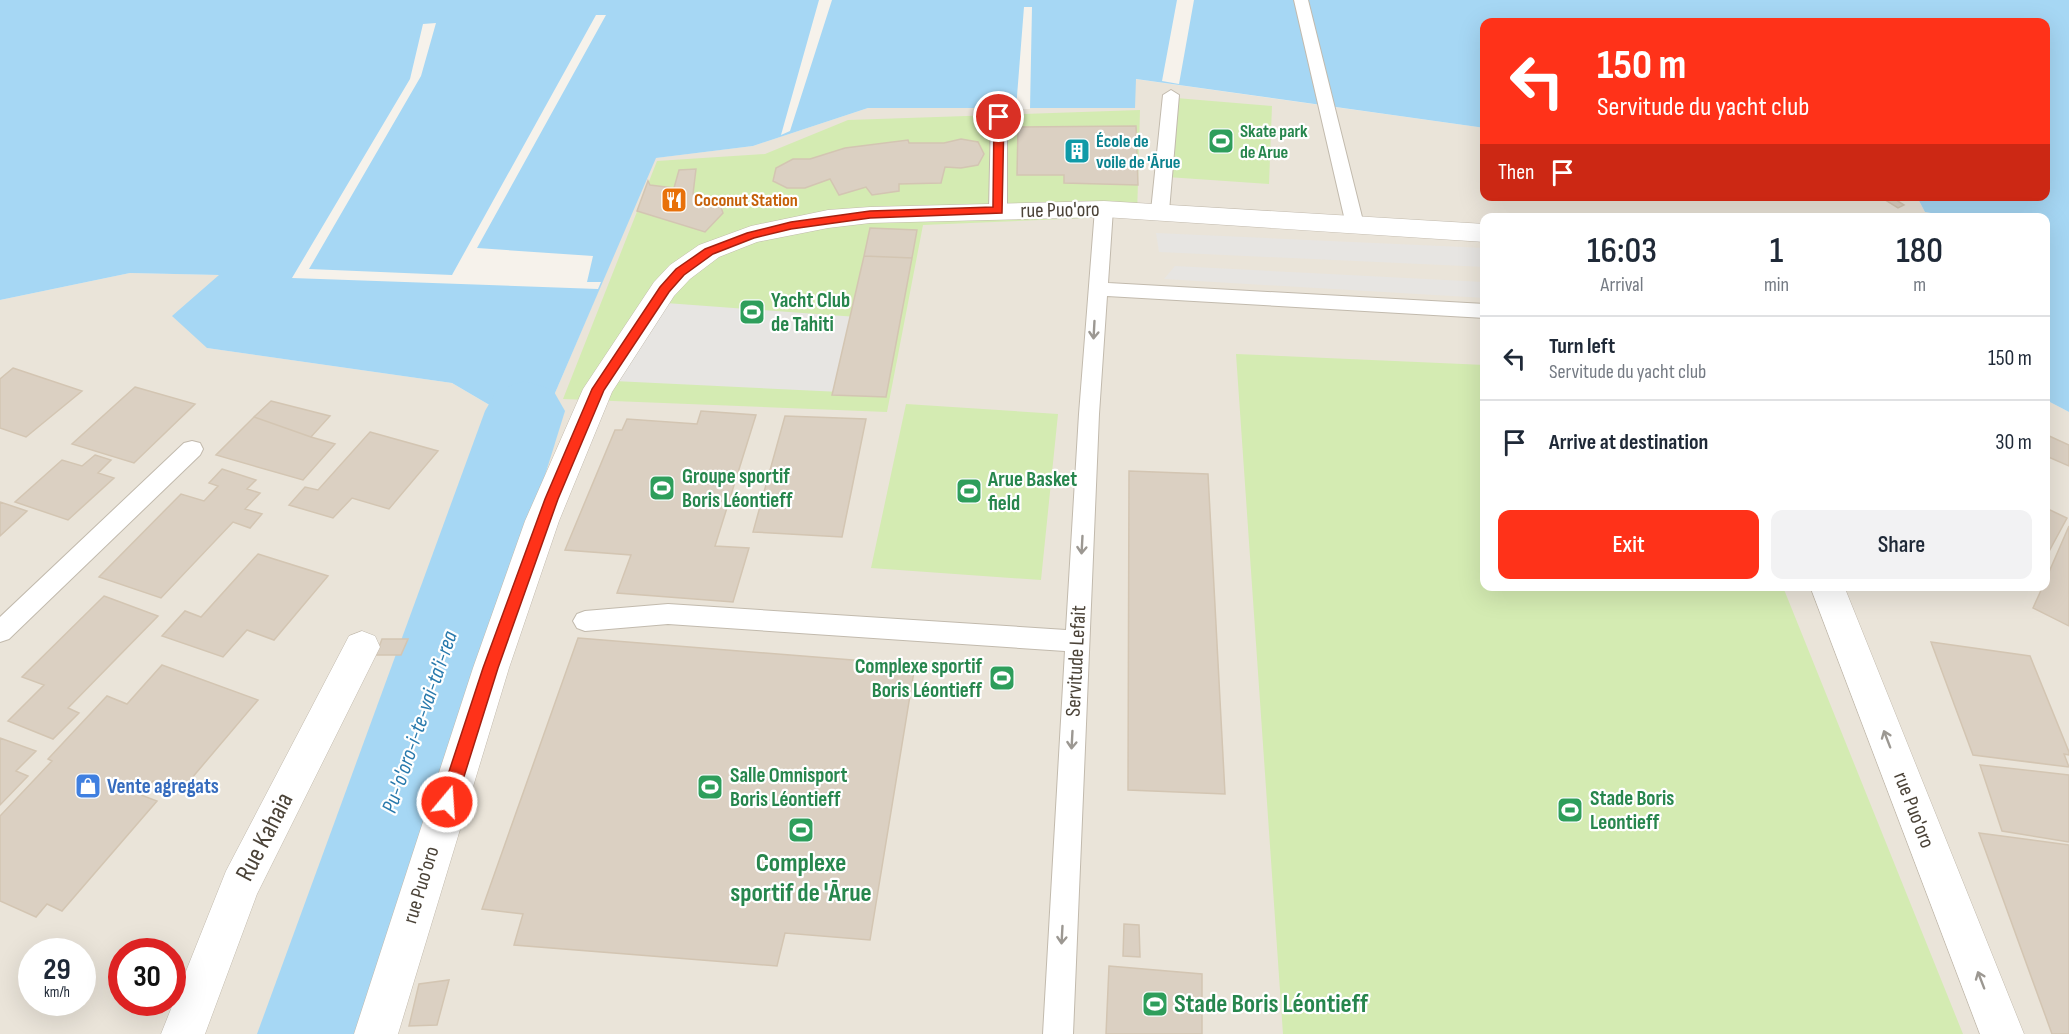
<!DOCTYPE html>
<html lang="en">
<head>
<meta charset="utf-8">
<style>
	:root { --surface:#fff; --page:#f2f2f3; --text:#1f2937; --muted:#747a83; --line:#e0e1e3; --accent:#ff3219 }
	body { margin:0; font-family:"Sofia Sans Condensed",sans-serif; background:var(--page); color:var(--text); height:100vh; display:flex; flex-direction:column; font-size:22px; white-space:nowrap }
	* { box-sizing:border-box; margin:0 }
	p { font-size:20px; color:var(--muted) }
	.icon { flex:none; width:33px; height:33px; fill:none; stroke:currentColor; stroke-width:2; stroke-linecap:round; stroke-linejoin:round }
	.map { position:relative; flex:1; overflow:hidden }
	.side { position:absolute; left:1480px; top:213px; width:570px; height:378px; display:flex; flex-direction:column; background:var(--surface); border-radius:12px; box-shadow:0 6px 24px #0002 }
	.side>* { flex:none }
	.banner { position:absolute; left:1480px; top:18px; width:570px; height:183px; border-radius:12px; box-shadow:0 6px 24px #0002; background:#ff3219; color:#fff; overflow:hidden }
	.speed { position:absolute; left:18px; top:938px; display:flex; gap:12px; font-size:30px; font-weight:700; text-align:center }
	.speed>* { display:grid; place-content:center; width:78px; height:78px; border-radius:50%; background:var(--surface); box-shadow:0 6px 24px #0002; line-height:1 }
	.speed small { font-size:15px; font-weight:400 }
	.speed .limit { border:9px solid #d22; background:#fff; color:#111 }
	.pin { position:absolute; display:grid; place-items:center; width:51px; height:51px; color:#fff; margin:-26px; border:3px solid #fff; border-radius:50%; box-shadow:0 2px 6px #0007 }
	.me { position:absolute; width:66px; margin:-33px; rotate:18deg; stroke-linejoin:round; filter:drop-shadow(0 0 4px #0008) }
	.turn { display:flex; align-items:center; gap:21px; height:126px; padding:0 18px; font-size:27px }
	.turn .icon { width:78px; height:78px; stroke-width:2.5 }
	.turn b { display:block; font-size:42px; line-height:51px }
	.then { display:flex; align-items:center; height:57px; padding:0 18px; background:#0003; gap:12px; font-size:22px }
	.eta { display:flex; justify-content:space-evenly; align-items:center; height:102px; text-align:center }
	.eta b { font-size:36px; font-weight:600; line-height:42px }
	.button { display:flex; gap:12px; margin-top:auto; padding:12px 18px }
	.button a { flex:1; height:69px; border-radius:12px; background:var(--accent); color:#fff; font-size:24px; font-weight:600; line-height:69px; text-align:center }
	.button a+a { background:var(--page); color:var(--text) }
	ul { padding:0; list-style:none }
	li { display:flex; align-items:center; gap:18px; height:84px; padding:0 18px; border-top:2px solid var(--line) }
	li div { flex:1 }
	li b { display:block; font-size:22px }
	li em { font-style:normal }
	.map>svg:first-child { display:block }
	.residential { fill:#eae4d9; fill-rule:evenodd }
	.green { fill:#d4ebb2 }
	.parking { fill:#e7e5e2 }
	.water { fill:#a6d7f4 }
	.pier { fill:#f6f2eb }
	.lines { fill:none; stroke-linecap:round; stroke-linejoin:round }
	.river { fill:#a6d7f4; fill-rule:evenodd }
	.building { fill:#dbd0c2; stroke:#d3c5b2; stroke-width:1.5 }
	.lane-casing { stroke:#c2baad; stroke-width:2 }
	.street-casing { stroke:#c2baad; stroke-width:1 }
	.lane { fill:#fff; fill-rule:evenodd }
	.street { fill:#fff; fill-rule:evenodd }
	.oneway { stroke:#9c9892 }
	.route { fill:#ff3219; stroke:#a62010; stroke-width:1.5 }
	.labels { text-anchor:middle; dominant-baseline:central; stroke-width:4.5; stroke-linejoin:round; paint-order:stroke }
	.far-leisure-label { font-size:18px; font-weight:bold; fill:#27864d; stroke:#fff; text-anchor:start }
	.far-culture-label { font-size:18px; font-weight:bold; fill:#0d838f; stroke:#fff; text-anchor:start }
	.far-food-label { font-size:18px; font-weight:bold; fill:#c56008; stroke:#fff; text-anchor:start }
	.street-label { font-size:21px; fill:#4b4338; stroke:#fff }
	.leisure-label { font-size:21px; font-weight:bold; fill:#27864d; stroke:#fff; text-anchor:start }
	.shop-label { font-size:21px; font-weight:bold; fill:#366cbe; stroke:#fff; text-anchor:start }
	.water-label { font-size:22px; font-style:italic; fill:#2879ac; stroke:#fff }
	.near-street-label { font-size:26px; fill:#4b4338; stroke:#fff }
	.near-leisure-label { font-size:26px; font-weight:bold; fill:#27864d; stroke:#fff }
</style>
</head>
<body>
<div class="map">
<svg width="2069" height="1034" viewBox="0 0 2069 1034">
	<rect width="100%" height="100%" fill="#f6f2eb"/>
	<path class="residential" d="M1135 79 1485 128V196L1917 197 1925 212 1954 217 1485 218V586H2046V400L2069 412V1034H0V300L130 273 220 275 207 348 452 383 510 417 552 400 655 158 753 146 868 108H1135ZM32 951H82V1002H32ZM122 951H172V1002H122Z"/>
	<path class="green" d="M1176 98 1272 106 1269 184 1167 177Z
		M1140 110 1137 216 923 225 887 412 563 399 657 161 765 154 848 120Z
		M1236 354 1485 365V586L1783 587 1963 1034H1283Z
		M906 404 1058 414 1041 580 871 568Z"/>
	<path class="parking" d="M1156 233 1485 248V267L1159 252Z
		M1175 266 1485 282V298L1164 279Z
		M666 303 857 317 841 392 614 381Z"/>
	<path class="water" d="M0 0H2069V412L2046 400V218L1954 217 1925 212 1917 197 2046 196V22H1485V128L1136 79 1135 108H868L753 146 656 158 552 400 510 417 452 383 207 348 172 316 219 275 130 273 0 300Z"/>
	<path class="pier" d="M819 0H832L790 131 781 135Z
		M1177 0H1194L1179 84 1162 81Z
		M1024 7H1032L1030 109H1016Z
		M596 15H606L477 248 593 256 587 282H601L598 289 292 278 410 79 423 24 436 23 421 76 309 269 452 275Z"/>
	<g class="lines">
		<path class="river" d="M525 381 553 390 565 411 371 1034H257L485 411 497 390Z"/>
	</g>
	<path class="building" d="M1136 126 1138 185 1064 183V175H1017L1018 127Z
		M961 139 978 142 984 154 978 165 961 168 945 167 941 183 899 184V191L872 195 866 187 839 195 830 179 805 188H787L773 181 776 168 793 159H810L845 148 908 140 909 143H944Z
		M696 169 693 194 721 207 723 213 705 232 637 211 648 181 650 185 674 188 679 170Z
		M1885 196H1890L1904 205 1898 208 1882 198Z
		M870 228 917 230 912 258 864 256Z
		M864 256 912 258 886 397 832 395Z
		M13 368 82 391 26 437 0 428V379Z
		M135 387 195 404 134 463 72 444Z
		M271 401 330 416 311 437 254 417Z
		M701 411 756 415 715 546 749 548 733 602 617 593 631 555 565 550 615 430H622L627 419 697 424Z
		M785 416 866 419 842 537 753 532Z
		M254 417 311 437 335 444 303 480 216 455Z
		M370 432 438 451 389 509 352 498 333 518 289 505 305 487 318 490Z
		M2047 435 2069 445V466L2046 456Z
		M95 455 111 460 98 473 114 478 68 520 15 502 62 460 82 466Z
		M222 469 256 480 247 489 260 493 245 509 262 514 250 528 233 522 161 598 99 577 181 494 204 501 218 486 209 483Z
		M1129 471 1208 474 1225 794 1128 790Z
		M0 502 27 511 0 536Z
		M2046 508 2067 518 2046 557Z
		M2069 526V626L2033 608 2043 586H2046V579Z
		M258 554 328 576 274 640 247 630 223 657 162 636 185 611 201 617Z
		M104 596 158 616 68 708 79 713 53 739 8 721 44 685 22 677Z
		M578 638 915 665 870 940 785 933 777 966 514 945 523 914 482 909Z
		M382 639H408L401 655H376Z
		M1931 642 2030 656 2069 752V755L2064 754 2069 767 1973 755Z
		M162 665 258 700 180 792 153 781 141 795 157 801 62 911 47 904 36 917 0 901V816L52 761 48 759 107 696 127 704Z
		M0 738 36 751 16 771 28 776 0 805Z
		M1980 765 2069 775V842L2002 831Z
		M1979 833 2069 845V1034H2052Z
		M1124 924 1139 925 1140 957 1123 956Z
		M1109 966 1202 974V1034H1106Z
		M449 980 437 1025 409 1026 419 984Z"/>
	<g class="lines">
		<g class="lane-casing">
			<path id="lane" d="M1294 0H1308L1364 225 1361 229 1355 231 1346 225Z
				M1171 90 1179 95 1169 211 1160 217 1151 211 1163 95Z
				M999 112 1007 117V211L998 217 989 211 991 117Z
				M1104 203 1113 209 1108 283 1485 304V318L1107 296 1099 414 1073 1034H1043L1065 651 668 624 585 631 577 628 573 621 577 614 585 611 668 604 1066 630 1079 414 1095 209Z
				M192 441 200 443 203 449 200 455 9 639 0 642V617L184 443Z"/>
		</g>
		<g class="street-casing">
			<path id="street" d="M1104 201 1485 224V242L1104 217 870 223 828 228 757 242 719 257 690 279 674 296 612 392 559 521 509 668 398 1034H354L473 668 525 521 583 389 654 282 670 265 699 245 751 226 828 210 870 207Z
				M1810 586H1844L2024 1034H1980Z
				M362 631 375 636 380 647 257 894 205 1034H161L226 871 349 636Z"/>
		</g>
		<use href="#lane" class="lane"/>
		<use href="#street" class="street"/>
	</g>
	<defs><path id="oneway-shaft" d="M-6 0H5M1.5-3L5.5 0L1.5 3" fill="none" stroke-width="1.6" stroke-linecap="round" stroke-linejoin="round" transform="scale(1.5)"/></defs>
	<g class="oneway">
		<use href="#oneway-shaft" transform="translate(1094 330) rotate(93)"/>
		<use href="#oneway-shaft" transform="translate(1082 545) rotate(93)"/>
		<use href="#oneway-shaft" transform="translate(1887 739) rotate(-111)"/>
		<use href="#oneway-shaft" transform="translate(1072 740) rotate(93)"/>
		<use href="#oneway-shaft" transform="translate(1062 935) rotate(93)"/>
		<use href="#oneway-shaft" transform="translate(1981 980) rotate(-111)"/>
	</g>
	<path class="route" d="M999 114 1004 117 1002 213 870 218 791 229 754 238 713 254 684 275 669 292 604 390 558 499 498 668 456 802 453 808 447 810 442 808 439 802 483 668 545 499 592 389 660 287 676 269 705 249 747 233 791 222 870 211 993 207 994 117Z"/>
	<defs>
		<g id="stadium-square" transform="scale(1.35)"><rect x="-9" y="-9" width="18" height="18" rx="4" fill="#2e9e5b" stroke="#fff"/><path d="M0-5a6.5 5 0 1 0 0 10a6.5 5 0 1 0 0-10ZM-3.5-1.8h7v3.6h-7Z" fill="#fff"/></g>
		<g id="building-square" transform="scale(1.35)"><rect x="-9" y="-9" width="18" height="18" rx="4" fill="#0f9aa8" stroke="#fff"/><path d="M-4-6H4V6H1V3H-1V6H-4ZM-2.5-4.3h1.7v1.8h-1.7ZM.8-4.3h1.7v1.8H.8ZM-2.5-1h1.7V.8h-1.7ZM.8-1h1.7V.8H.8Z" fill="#fff"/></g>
		<g id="restaurant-square" transform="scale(1.35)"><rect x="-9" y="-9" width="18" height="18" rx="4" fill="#e8710a" stroke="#fff"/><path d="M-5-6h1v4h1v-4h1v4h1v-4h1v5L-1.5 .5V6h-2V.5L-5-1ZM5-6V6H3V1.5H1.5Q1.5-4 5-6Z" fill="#fff"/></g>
		<g id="shop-square" transform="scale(1.35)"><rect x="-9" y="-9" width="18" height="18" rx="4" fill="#3f7fe0" stroke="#fff"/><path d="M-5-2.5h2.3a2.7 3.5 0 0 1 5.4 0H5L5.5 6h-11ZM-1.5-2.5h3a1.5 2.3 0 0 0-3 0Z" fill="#fff"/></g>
	</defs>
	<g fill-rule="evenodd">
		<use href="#stadium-square" x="1221" y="141"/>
		<use href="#building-square" x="1077" y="151"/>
		<use href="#restaurant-square" x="674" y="200"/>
		<use href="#stadium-square" x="752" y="312"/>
		<use href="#stadium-square" x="662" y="488"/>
		<use href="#stadium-square" x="969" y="491"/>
		<use href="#stadium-square" x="1002" y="678"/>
		<use href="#shop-square" x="88" y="786"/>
		<use href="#stadium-square" x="710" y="787"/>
		<use href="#stadium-square" x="1570" y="810"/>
		<use href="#stadium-square" x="801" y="830"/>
		<use href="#stadium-square" x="1155" y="1004"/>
	</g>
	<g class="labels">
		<g class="far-leisure-label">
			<text x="1240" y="131">Skate park<tspan x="1240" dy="21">de Arue</tspan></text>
		</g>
		<g class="far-culture-label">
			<text x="1096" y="141">École de<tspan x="1096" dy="21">voile de 'Ārue</tspan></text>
		</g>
		<g class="far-food-label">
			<text x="694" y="200">Coconut Station</text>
		</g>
		<g class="street-label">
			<text transform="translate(1060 210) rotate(-1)">rue Puo'oro</text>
			<text transform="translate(1076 661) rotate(-87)">Servitude Lefait</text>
			<text transform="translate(1914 810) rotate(69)">rue Puo'oro</text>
			<text transform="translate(421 885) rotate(-73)">rue Puo'oro</text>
		</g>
		<g class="leisure-label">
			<text x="771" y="300">Yacht Club<tspan x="771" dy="24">de Tahiti</tspan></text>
			<text x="682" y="476">Groupe sportif<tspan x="682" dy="24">Boris Léontieff</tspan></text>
			<text x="988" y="479">Arue Basket<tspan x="988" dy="24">field</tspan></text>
			<text x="982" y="666" text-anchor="end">Complexe sportif<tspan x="982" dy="24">Boris Léontieff</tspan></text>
			<text x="730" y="775">Salle Omnisport<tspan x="730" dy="24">Boris Léontieff</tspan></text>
			<text x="1590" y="798">Stade Boris<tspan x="1590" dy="24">Leontieff</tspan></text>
		</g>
		<g class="shop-label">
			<text x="107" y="786">Vente agregats</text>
		</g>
		<g class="water-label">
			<text transform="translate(420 722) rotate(-71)">Pu-'o'oro-i-te-vai-ta'i-rea</text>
		</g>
		<g class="near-street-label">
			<text transform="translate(265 837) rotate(-63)">Rue Kahaia</text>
		</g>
		<g class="near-leisure-label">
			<text x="801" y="863">Complexe<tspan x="801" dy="30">sportif de 'Ārue</tspan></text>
			<text x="1174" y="1004" text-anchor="start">Stade Boris Léontieff</text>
		</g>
	</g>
</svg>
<div class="speed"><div>29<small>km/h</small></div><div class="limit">30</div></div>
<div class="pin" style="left:999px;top:117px;background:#d93025"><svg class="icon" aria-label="arrive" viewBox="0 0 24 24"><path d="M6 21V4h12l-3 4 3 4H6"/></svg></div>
<svg class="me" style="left:447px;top:802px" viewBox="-20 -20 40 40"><circle r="17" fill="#ff3219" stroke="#fff" stroke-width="3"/><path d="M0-11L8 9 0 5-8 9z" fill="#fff"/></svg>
<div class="banner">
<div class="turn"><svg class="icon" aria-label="left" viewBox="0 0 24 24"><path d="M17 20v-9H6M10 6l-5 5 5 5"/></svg><div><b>150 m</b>Servitude du yacht club</div></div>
<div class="then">Then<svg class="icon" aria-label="arrive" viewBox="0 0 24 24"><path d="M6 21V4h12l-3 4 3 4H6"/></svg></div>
</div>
<section class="side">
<div class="eta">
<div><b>16:03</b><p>Arrival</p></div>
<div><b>1</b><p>min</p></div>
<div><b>180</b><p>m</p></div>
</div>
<ul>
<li><svg class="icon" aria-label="left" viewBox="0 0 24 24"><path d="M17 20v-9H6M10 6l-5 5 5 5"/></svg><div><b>Turn left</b><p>Servitude du yacht club</p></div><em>150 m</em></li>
<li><svg class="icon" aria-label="arrive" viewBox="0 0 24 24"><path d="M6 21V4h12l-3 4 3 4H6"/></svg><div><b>Arrive at destination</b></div><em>30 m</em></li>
</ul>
<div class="button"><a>Exit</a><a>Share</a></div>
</section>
</div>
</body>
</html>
